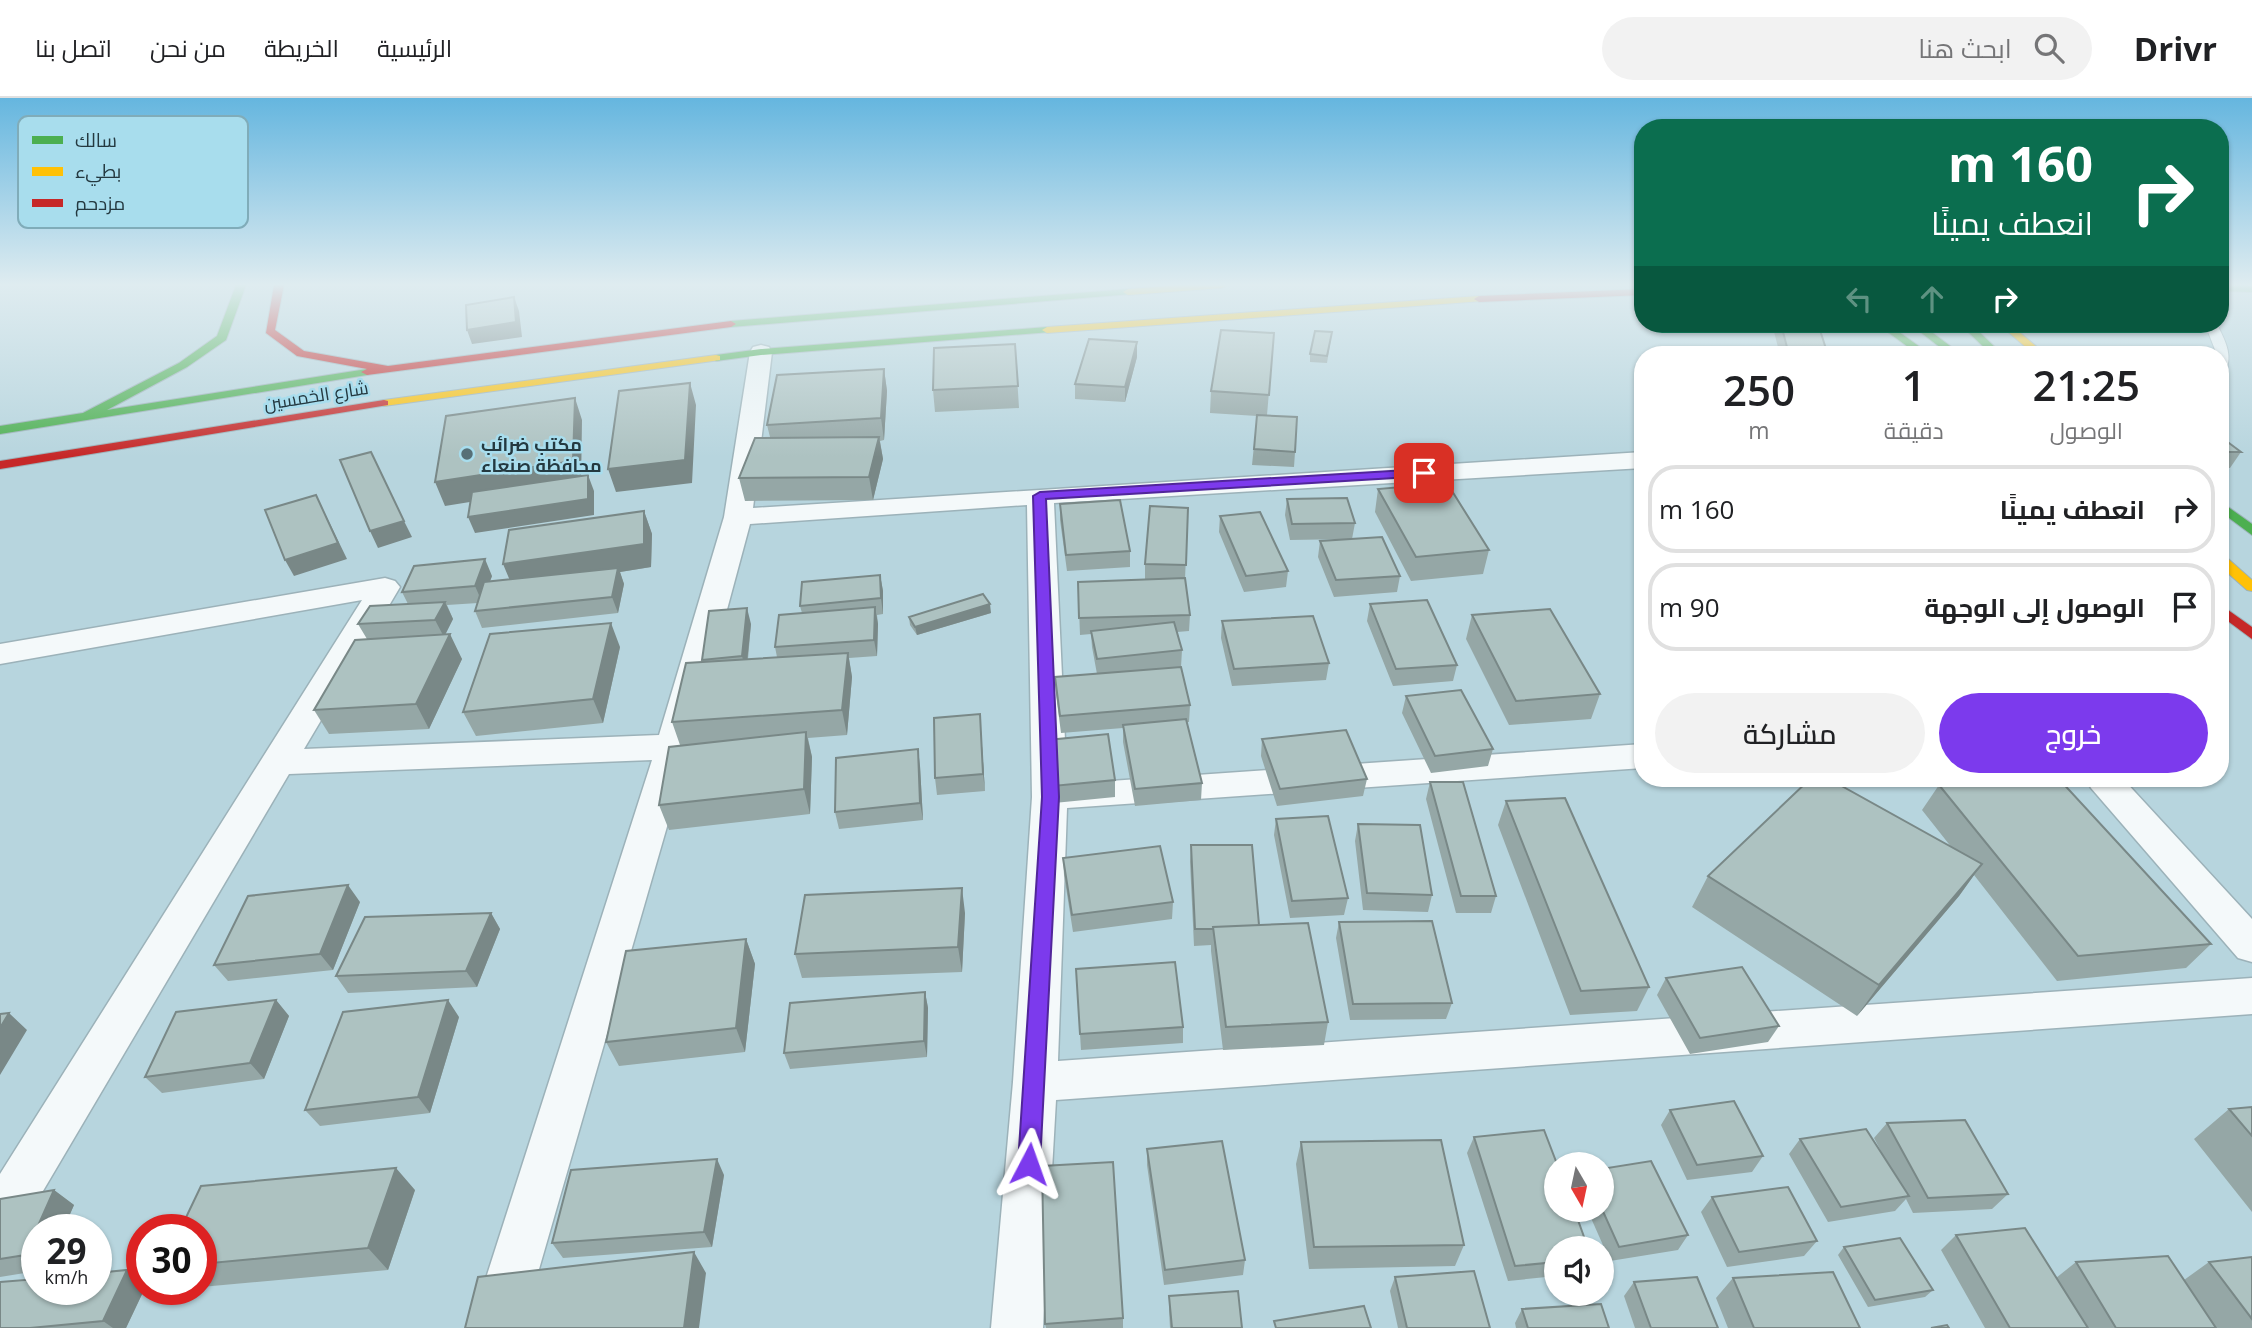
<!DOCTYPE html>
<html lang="ar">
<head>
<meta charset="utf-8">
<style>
	:root { --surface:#fff; --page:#f2f2f2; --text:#202124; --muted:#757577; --line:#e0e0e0; --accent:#7c3aed }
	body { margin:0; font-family:"Open Sans",Cairo,sans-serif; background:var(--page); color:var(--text); direction:rtl; height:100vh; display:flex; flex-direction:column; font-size:26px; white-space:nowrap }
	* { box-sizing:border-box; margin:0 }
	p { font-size:23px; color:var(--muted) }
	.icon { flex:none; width:38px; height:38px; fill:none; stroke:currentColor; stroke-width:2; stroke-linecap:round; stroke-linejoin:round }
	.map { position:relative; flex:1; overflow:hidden; direction:ltr }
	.sheet { position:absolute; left:1634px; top:248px; width:595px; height:441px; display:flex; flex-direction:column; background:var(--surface); border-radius:28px; box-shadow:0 2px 5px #0004; direction:rtl }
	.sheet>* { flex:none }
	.hud { position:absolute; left:1634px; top:21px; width:595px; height:214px; border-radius:28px; box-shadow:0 2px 5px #0004; direction:rtl; background:#0b6e4f; color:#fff; overflow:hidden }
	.needle { width:46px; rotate:171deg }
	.controls { position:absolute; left:1544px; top:1054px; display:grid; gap:14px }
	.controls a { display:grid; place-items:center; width:70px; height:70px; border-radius:50%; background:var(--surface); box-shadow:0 2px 5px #0004; font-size:35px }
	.speed { position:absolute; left:21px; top:1116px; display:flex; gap:14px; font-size:35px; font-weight:700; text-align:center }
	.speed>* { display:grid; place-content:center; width:91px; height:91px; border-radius:50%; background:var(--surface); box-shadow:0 2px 5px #0004; line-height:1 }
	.speed small { font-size:18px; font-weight:400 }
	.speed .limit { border:10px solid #d22; background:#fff; color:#111 }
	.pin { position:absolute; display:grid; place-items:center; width:60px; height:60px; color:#fff; margin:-30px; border-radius:14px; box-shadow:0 4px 10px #0006 }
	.me { position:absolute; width:77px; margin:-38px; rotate:4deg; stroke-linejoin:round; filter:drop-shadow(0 0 5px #0008) }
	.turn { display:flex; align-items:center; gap:24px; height:147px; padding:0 21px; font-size:32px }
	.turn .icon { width:91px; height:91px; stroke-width:2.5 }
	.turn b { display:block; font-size:49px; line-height:60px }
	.lanes { display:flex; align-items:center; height:66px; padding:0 21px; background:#0003; justify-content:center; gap:35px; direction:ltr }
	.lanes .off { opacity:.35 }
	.eta { display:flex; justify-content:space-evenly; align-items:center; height:119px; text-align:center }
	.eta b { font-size:42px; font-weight:600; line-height:49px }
	.primary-button { display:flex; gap:14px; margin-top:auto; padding:14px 21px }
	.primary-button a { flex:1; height:80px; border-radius:42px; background:var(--accent); color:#fff; font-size:28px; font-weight:600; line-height:80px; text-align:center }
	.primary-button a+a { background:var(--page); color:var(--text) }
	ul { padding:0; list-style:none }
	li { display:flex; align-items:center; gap:21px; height:88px; margin:0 14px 10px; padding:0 7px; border:4px solid var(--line); border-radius:28px }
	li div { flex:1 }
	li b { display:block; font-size:26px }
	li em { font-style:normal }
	header { display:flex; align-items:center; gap:42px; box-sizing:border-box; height:98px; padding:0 35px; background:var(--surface); border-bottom:2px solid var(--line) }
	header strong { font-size:33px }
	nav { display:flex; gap:38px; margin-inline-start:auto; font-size:24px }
	.search { width:490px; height:63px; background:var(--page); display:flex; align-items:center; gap:18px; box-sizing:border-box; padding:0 24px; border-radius:38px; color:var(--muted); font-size:26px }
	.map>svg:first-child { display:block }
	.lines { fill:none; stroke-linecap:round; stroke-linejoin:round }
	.lane-casing { stroke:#9cb2b9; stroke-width:2 }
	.street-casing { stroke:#9cb2b9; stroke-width:3 }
	.fast-casing { stroke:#9cb2b9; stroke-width:2 }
	.slow-casing { stroke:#9cb2b9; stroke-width:2 }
	.jam-casing { stroke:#9cb2b9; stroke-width:2 }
	.lane { fill:#f4f9fa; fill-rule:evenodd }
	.street { fill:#f4f9fa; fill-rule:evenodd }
	.fast { fill:#4caf50; fill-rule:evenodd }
	.slow { fill:#ffc107; fill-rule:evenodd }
	.jam { fill:#c62828; fill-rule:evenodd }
	.wall { fill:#95a7a6 }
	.shaded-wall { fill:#798887 }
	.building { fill:#adc2c1; stroke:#798887; stroke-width:2 }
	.route { fill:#7c3aed; stroke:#51269a; stroke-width:2 }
	.poi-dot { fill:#577077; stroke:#a8dded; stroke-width:2.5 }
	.labels { text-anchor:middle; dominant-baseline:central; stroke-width:5; stroke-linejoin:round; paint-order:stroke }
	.far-street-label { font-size:18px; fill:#243940; stroke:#a8dded }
	.far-poi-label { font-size:18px; font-weight:bold; fill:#243940; stroke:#a8dded; text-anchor:start }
	.key { fill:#a8dded; stroke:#80acb9; stroke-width:2 }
	.key-label { font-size:19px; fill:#243940 }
</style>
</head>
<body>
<header>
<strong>Drivr</strong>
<div class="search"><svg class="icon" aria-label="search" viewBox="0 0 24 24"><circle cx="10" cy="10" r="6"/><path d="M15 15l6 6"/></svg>ابحث هنا</div>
<nav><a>الرئيسية</a><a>الخريطة</a><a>من نحن</a><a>اتصل بنا</a></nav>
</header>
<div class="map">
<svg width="2252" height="1230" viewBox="0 0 2252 1230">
	<rect width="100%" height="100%" fill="#b7d5de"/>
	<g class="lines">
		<g class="lane-casing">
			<path id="lane" d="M2205 226H2217C2224 241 2234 257 2225 274L2221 275V257H2217Z"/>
		</g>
		<g class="street-casing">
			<path id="street" d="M761 247 769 249 772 254 753 410 1643 354V370L1054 405 1067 686 1643 646V670L1067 710 1058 963 2252 880V916L1056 1002 1043 1230H991L1013 984 1032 699 1027 407 750 426 690 649 522 1230H470L652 662 289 676 17 1137 0 1144V1076L362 502 0 566V546L385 480 395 483 400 489 304 651 659 637 724 419 750 254 753 249Z
				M2086 681H2123L2252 821V864L2238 860 2091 690Z"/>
		</g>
		<g class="fast-casing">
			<path id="fast" d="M236 187H246L226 242 187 269 107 312 367 271 373 274 367 277 0 336V328L83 315 179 265 217 238Z
				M2221 187 2252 188V194L2221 193Z
				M1128 191 1132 192V196L731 229 726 226 731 223Z
				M1877 226H1888L1931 257H1919Z
				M1910 226H1921L1962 257H1950Z
				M1960 226H1971L2003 257H1992Z
				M1047 229 1051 230V234L761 257 716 263 711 260 716 257 761 251Z
				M2221 404 2252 426V437L2221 414Z"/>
		</g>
		<g class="slow-casing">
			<path id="slow" d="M1183 187H1227L1222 190 1128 197 1123 194 1128 191Z
				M1479 198 1483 199V203L1047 235 1042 232 1047 229Z
				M1999 226H2010L2046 257H2035Z
				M716 257 720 258V262L384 308 378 305 384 302Z
				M2221 458 2226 459 2252 482V493L2247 492 2221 469Z"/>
		</g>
		<g class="jam-casing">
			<path id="jam" d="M274 187H284L275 232 304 253 388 268 731 223 736 226 731 229 367 277 361 274 367 271 297 258 266 235Z
				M1643 191V197L1479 204 1474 201 1479 198Z
				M384 302 388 303V307L0 371V363Z
				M2221 507 2252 529V541L2221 518Z"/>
		</g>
		<use href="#lane" class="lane"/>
		<use href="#street" class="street"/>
		<use href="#fast" class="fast"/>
		<use href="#slow" class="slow"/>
		<use href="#jam" class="jam"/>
	</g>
	<path class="wall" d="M1772 226H1818L1828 257H1780Z
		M1332 234 1327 265 1310 264V256Z
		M1274 235 1267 317 1295 354 1294 369 1252 367 1257 318 1210 315 1211 293Z
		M1015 246 1019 310 935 314 933 292Z
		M1880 252 1922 257H1878Z
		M1137 259 1125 304 1075 301V286Z
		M884 271 887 293 884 342 880 343 883 361 873 402 745 403 739 380 770 339 767 327Z
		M2221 339 2241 354 2230 370H2221Z
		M1378 391 1489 452 1483 476 1411 483 1375 414Z
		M1287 401 1355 425 1352 441 1400 478 1397 494 1334 499 1318 459 1320 443 1349 441 1290 442 1285 417Z
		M1060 406 1130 453V469L1067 473 1060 422Z
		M1188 410 1185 481 1190 517 1189 533 1177 534 1182 552 1181 569 1190 607 1189 624H1187L1202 685 1201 702 1135 708 1123 644V630L1061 635 1056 596 1055 579 1097 576 1092 549 1091 536 1080 537 1078 484 1145 482V466Z
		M644 413 652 436 651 469 620 474 624 486 618 515 482 530 475 513 478 505 447 507 453 521 445 537 462 561 429 631 329 636 314 612 367 541 358 526 408 506 402 494 492 478 490 483 510 481Z
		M1220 418 1288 473 1286 489 1244 494 1219 434Z
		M880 477 883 493V516L877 517 878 526 877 558 849 560 852 579 847 637 808 640 812 659 810 716 669 732 659 707 680 647 672 624 703 564 702 562 751 526 748 561 777 559 775 549 802 515 800 508Z
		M1370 506 1457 567 1453 583 1393 588 1367 523Z
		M991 515 917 537 910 527 909 519Z
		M1472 517 1600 596 1591 621 1509 627 1466 541Z
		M1222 523 1329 565 1326 582 1232 588 1221 540Z
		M620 549 603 625 476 638 463 614Z
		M1406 598 1493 651 1488 668 1431 675 1402 615Z
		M981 633 985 693 937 697 935 680Z
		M1262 641 1367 681 1363 698 1277 708 1261 658Z
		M1048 642 1115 682V699L1054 705Z
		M920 668 923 722 839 731 835 714Z
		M1430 684 1496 798 1491 815H1456L1426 701Z
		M1939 687 2211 846 2186 870 2057 883 1974 777 1959 798 1857 918 1692 809 1708 778 1952 750 1922 712Z
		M1506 703 1649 889 1637 913 1570 917 1498 727Z
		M1276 721 1348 800 1344 817 1290 820 1274 737Z
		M1358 726 1432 797 1428 814 1363 812 1355 743Z
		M1191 747 1259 827 1328 924 1324 947 1223 952 1211 853V847L1194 848 1190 764Z
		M1063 760 1173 804 1172 821 1073 834 1064 777Z
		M360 804 333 872 228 883 214 867Z
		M491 815 500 831 477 889 348 895 336 878Z
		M965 815 962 874 802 880 795 856Z
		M1339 824 1452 905 1446 921 1350 922 1336 840Z
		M746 841 755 866 745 954 619 968 606 944Z
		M1076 871 1183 929V945L1081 952Z
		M1666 880 1779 928 1768 944 1690 956 1657 897Z
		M925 894 928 910 927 959 790 971 784 955Z
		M276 902 289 918 264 981 162 995 145 979Z
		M459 919 430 1015 320 1028 305 1012Z
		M2252 1009V1114L2194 1041 2229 1011Z
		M1670 1012 1763 1058 1752 1074 1687 1082 1661 1027Z
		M1887 1025 2008 1096 1992 1111 1913 1115 1906 1101 1895 1113 1828 1124 1789 1056 1800 1041 1882 1055 1874 1040Z
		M1474 1039 1556 1150V1178L1508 1183 1467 1055Z
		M1301 1044 1464 1147 1455 1168 1309 1171 1296 1066Z
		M1147 1051 1245 1162 1243 1177 1164 1187 1147 1067Z
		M1601 1071 1688 1137 1678 1152 1610 1163 1587 1111H1601Z
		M724 1077 712 1149 563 1160 552 1145Z
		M54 1092 74 1107 63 1132H37V1173L0 1179V1101Z
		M415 1092 388 1172 201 1189V1132Z
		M1712 1099 1817 1143 1804 1158 1727 1169 1701 1114Z
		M1956 1137 2056 1180 2076 1164 2184 1182 2209 1164 2252 1159V1230H1985L1941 1152Z
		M1844 1149 1933 1192 1925 1199 1868 1209 1838 1157Z
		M127 1172 142 1183V1192H144L126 1230H0Z
		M1395 1179 1490 1230H1398L1390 1193Z
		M1733 1180 1860 1230H1728L1716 1200Z
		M1634 1184 1718 1230H1635L1624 1198Z
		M1169 1198 1242 1230H1170L1169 1212Z
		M1522 1211 1609 1230H1516L1515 1225Z
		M1123 1220V1230H1046L1045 1226Z"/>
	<path class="shaded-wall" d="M514 199 519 213 522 239 472 246 467 232Z
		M1137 244V259L1125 304V289Z
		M884 271 887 293 884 342 881 320Z
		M690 285 696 307 692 385 616 394 608 371Z
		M575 300 582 322 581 386 445 408 435 384Z
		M879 339 883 361 873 402 869 379Z
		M588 377 594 393V417L475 435 468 419Z
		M316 397 347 461 294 478 285 462Z
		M644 413 652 436 651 469 620 474 624 486 618 515 612 499 513 490 503 466Z
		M404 423 412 439 378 450 370 433Z
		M485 461 492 478 482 504 475 488Z
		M880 477 883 493V516L881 500Z
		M445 504 453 521 444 539 435 522Z
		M990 506 991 515 917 537 915 529Z
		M875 509 878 526 877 558 874 542Z
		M747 510 751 526 746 574 742 558Z
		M611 525 620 549 603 625 593 601Z
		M450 536 462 561 429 631 416 606Z
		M848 555 852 579 847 637 842 612Z
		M980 616 981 633 985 693 983 676Z
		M806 634 812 659 810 716 804 691Z
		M918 651 920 668 923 722 920 705Z
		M1982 766 1959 798 1857 918 1879 887Z
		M348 787 360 804 333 872 320 856Z
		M962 790 965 815 962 874 958 849Z
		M491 815 500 831 477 889 466 873Z
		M746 841 755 866 745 954 736 930Z
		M925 894 928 910 927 959 924 943Z
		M276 902 289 918 264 981 250 965Z
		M448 902 459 919 430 1015 418 999Z
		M9 915 27 932 0 977V930Z
		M717 1061 724 1077 712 1149 704 1134Z
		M396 1070 415 1092 388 1172 368 1150Z
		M54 1092 74 1107 63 1132H37V1165L25 1157Z
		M694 1154 706 1175 699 1230H684Z
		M127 1172 142 1183V1192H144L126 1230H113L103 1223Z"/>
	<path class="building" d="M514 199 516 224 467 232 466 207Z
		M1781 226H1818L1828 257H1789Z
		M1221 232 1274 235 1269 297 1211 293Z
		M1315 233 1332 234 1327 258 1310 256Z
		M1089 241 1137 244 1125 289 1075 286Z
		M1015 246 1018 288 933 292 934 250Z
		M1914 251 1922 257H1886L1880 252Z
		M884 271 881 320 767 327 777 277Z
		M690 285 685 362 608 371 619 293Z
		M575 300 573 363 435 384 446 318Z
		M1257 317 1297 319 1295 354 1254 351Z
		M879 339 869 379 739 380 755 340Z
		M2221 339 2241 354H2221Z
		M371 354 404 423 370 433 340 362Z
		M588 377V401L468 419 472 394Z
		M1447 385 1489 452 1416 459 1378 391Z
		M316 397 338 445 285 462 265 412Z
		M1347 400 1355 425 1292 426 1287 401Z
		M1120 402 1130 453 1066 457 1060 406Z
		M1150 408 1188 410 1186 467 1145 466Z
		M644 413V446L503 466 509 432Z
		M1260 414 1288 473 1246 478 1220 418Z
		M1382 439 1400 478 1336 482 1320 443Z
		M485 461 475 488 402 494 414 468Z
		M618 470 612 499 475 513 484 484Z
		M880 477 881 500 800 508 802 484Z
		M1185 480 1190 517 1079 520 1078 484Z
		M983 496 990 506 915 529 909 519Z
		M1427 502 1457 567 1396 571 1370 506Z
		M445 504 435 522 358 526 370 508Z
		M875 509 874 542 775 549 779 517Z
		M747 510 742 558 702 562 709 513Z
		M1550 511 1600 596 1516 603 1472 517Z
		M1313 518 1329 565 1234 571 1222 523Z
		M1174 524 1182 552 1097 561 1091 533Z
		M611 525 593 601 463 614 490 536Z
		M450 536 416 606 314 612 355 542Z
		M848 555 842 612 672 624 686 565Z
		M1181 569 1190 607 1060 618 1055 579Z
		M1461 592 1493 651 1435 658 1406 598Z
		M980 616 983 676 935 680 934 620Z
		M1186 621 1202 685 1135 691 1123 627Z
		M1346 632 1367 681 1280 691 1262 641Z
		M806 634 804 691 659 707 669 649Z
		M1108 636 1115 682 1053 688 1048 642Z
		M918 651 920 705 835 714 836 660Z
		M1810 681H1829L1982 766 1879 887 1708 778Z
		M2017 681H2059L2211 846 2078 858 1939 687Z
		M1430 684H1463L1496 798H1461Z
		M1565 700 1649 889 1581 893 1506 703Z
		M1328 718 1348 800 1292 803 1276 721Z
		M1358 726 1420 727 1432 797 1367 795Z
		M1191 747H1252L1259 827 1213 829V831H1195Z
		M1160 748 1173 804 1072 817 1063 760Z
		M348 787 320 856 214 867 248 798Z
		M962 790 958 849 795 856 805 797Z
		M491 815 466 873 336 878 365 819Z
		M1432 823 1452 905 1353 906 1339 824Z
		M1308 825 1328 924 1226 929 1213 829Z
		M746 841 736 930 606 944 626 853Z
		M1175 864 1183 929 1080 936 1076 871Z
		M1742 869 1779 928 1700 940 1666 880Z
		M925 894 924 943 784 955 790 905Z
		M276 902 250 965 145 979 176 914Z
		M448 902 418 999 305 1012 343 914Z
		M9 915 0 930V916Z
		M1734 1003 1763 1058 1697 1067 1670 1012Z
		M2252 1009V1038L2229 1011Z
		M1965 1022 2008 1096 1928 1100 1887 1025Z
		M1866 1031 1909 1098 1841 1109 1800 1041Z
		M1544 1032 1557 1066H1556V1111H1574L1588 1150H1556V1164L1515 1168 1474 1039Z
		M1441 1042 1464 1147 1314 1149 1301 1044Z
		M1222 1043 1245 1162 1165 1172 1147 1051Z
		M717 1061 704 1134 552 1145 571 1072Z
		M1651 1063 1688 1137 1619 1149 1601 1109V1071Z
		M1113 1064 1123 1220 1045 1226 1042 1068Z
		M396 1070 368 1150 201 1166V1132H180L201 1088Z
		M1788 1089 1817 1143 1739 1154 1712 1099Z
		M54 1092 25 1157 0 1161V1101Z
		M2025 1130 2088 1230H2010L1956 1137Z
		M1900 1140 1933 1192 1875 1202 1844 1149Z
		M694 1154 684 1230H465L478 1179Z
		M2168 1158 2216 1230H2116L2076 1164Z
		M2252 1159V1221L2209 1164Z
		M127 1172 103 1223 30 1230H0V1184L37 1181V1192H96V1175Z
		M1474 1173 1490 1230H1407L1395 1179Z
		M1833 1174 1860 1230H1754L1733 1180Z
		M1697 1179 1718 1230H1651L1634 1184Z
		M1238 1193 1242 1230H1172L1169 1198Z
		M1601 1206 1609 1230H1528L1522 1211Z
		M1364 1208 1371 1230H1276L1274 1223Z
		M1947 1227 1949 1230H1931Z"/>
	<linearGradient id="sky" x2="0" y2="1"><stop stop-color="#65b6df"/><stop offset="0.52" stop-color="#dfecf0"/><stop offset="1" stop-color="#dfecf0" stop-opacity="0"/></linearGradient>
	<rect width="2252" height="359" fill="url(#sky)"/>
	<path class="route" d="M1424 371 1430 375 1428 378 1046 401 1059 699 1040 1066 1036 1074 1029 1077 1021 1074 1018 1066 1042 699 1033 398 1040 394Z"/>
	<circle class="poi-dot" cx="467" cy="356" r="7"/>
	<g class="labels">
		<g class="far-street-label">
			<text transform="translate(316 297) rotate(-9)">شارع الخمسين</text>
		</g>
		<g class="far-poi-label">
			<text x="481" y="346">مكتب ضرائب<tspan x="481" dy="21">محافظة صنعاء</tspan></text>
		</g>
	</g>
	<rect x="18" y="18" width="230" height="112" rx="10" class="key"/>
	<rect x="32" y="38" width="31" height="8" fill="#4caf50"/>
	<rect x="32" y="69" width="31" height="9" fill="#ffc107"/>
	<rect x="32" y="101" width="31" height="8" fill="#c62828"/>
	<g class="key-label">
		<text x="75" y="49">سالك</text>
		<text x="75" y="80">بطيء</text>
		<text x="75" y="112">مزدحم</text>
	</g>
</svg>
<div class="controls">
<a><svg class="needle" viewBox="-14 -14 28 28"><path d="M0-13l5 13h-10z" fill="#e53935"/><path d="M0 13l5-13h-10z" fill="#757577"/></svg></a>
<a><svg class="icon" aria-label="sound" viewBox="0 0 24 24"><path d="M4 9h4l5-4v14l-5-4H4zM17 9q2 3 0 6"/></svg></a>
</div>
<div class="speed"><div>29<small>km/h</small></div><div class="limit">30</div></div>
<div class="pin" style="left:1424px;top:375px;background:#d93025"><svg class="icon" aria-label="arrive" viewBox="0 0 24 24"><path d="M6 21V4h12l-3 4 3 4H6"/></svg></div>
<svg class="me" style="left:1029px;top:1066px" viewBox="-20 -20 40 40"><path d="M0-17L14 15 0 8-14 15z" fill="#7c3aed" stroke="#fff" stroke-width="4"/></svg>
<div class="hud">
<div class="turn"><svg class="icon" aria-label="right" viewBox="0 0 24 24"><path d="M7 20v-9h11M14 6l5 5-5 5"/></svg><div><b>160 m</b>انعطف يمينًا</div></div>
<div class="lanes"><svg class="icon off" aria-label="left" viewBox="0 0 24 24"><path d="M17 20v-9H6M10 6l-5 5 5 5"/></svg><svg class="icon off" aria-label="ahead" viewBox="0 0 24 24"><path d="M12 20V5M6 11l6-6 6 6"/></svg><svg class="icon" aria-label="right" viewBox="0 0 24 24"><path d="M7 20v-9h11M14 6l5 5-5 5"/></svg></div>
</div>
<section class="sheet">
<div class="eta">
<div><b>21:25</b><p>الوصول</p></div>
<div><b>1</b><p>دقيقة</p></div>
<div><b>250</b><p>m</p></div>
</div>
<ul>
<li><svg class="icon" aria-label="right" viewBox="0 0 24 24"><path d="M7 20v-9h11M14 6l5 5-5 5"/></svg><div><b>انعطف يمينًا</b></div><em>160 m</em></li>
<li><svg class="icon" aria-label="arrive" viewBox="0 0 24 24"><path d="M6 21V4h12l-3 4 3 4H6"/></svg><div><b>الوصول إلى الوجهة</b></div><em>90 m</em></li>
</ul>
<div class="primary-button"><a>خروج</a><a>مشاركة</a></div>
</section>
</div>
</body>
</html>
